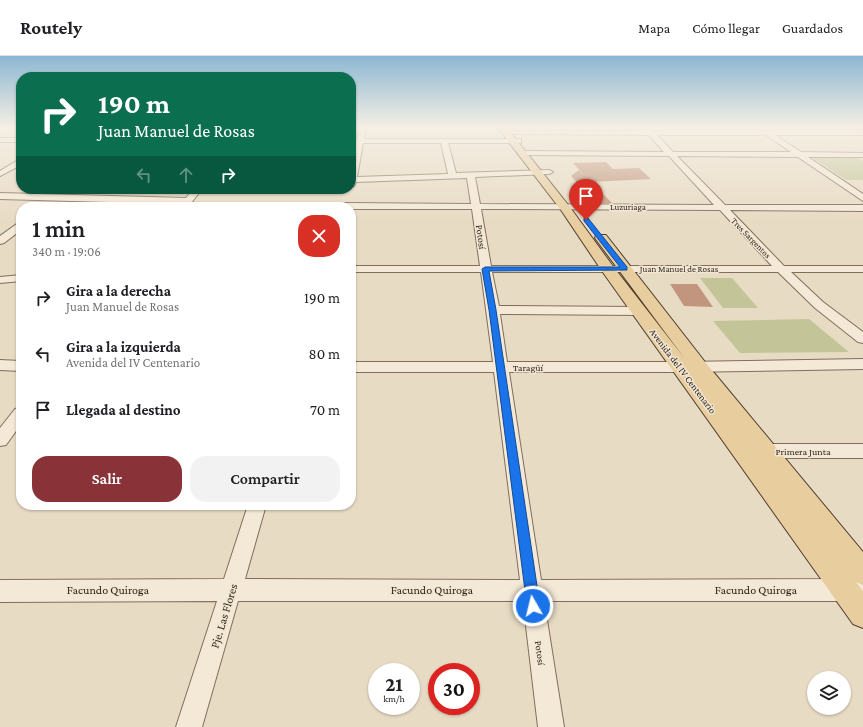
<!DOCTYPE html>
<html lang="es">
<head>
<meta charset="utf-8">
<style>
	:root { --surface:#fff; --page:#f2f2f2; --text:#202124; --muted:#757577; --line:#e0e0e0; --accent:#893339 }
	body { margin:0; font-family:"Crimson Pro",serif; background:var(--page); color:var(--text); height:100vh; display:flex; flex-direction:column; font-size:15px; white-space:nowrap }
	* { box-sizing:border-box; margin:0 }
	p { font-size:13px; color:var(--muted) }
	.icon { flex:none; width:22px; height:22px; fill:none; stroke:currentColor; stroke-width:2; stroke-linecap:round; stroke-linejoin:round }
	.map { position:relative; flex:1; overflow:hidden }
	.side { position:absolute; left:16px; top:146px; width:340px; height:308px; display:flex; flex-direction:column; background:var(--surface); border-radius:16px; box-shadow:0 1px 3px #0004 }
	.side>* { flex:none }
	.hud { position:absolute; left:16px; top:16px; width:340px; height:122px; border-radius:16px; box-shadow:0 1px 3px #0004; background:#0b6e4f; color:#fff; overflow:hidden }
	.controls { position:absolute; left:807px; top:615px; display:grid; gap:8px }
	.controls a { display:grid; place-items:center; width:44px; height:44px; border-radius:50%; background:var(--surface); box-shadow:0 1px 3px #0004; font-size:20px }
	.speed { position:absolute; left:368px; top:607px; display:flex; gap:8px; font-size:20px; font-weight:700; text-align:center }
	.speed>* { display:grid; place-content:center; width:52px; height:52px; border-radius:50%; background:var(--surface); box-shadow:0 1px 3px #0004; line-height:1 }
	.speed small { font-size:10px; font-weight:400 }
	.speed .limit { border:6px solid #d22; background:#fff; color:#111 }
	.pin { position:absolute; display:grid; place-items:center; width:34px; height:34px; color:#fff; margin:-41px -17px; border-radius:50% 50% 50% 0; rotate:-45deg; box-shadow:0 0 4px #0007 }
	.pin .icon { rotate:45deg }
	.me { position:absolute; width:44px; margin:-22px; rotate:352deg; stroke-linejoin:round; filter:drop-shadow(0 0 3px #0008) }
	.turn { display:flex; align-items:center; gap:14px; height:84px; padding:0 16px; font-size:18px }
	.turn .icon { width:52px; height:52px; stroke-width:2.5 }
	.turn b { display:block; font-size:28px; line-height:34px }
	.lanes { display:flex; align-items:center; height:38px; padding:0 16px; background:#0003; justify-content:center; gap:20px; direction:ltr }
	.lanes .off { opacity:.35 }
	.round { display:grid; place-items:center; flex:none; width:42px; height:42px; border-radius:16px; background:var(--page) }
	.summary { display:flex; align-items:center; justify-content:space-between; height:68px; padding:0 16px }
	h1 { font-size:24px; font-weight:600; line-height:30px }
	.primary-button { display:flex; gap:8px; margin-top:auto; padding:8px 16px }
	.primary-button a { flex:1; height:46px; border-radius:16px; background:var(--accent); color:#fff; font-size:16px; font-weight:600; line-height:46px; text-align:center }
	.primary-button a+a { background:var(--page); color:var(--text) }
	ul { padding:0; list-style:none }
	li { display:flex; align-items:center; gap:12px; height:56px; padding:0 16px }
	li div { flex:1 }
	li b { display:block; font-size:15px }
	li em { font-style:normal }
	header { display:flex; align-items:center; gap:24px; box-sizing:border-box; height:56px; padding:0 20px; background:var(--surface); border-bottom:1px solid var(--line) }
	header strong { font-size:19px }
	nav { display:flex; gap:22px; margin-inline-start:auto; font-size:14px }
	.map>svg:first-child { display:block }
	.green { fill:#c3c599 }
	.building { fill:#c2967e }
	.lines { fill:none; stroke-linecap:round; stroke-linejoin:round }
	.minor-casing { stroke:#816e5c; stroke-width:2 }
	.major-casing { stroke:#4f3d30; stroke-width:2 }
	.minor { fill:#f4e9d6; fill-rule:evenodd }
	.major { fill:#e8cd9f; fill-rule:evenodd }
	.route { fill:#1a73e8; stroke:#114b97 }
	.labels { text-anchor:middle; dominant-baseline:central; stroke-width:3; stroke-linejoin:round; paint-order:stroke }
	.far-street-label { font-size:9px; fill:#33271f; stroke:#f1e6d2 }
	.street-label { font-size:10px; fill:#33271f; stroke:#f1e6d2 }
	.near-street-label { font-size:12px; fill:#33271f; stroke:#f1e6d2 }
</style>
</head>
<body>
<header>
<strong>Routely</strong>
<nav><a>Mapa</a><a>Cómo llegar</a><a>Guardados</a></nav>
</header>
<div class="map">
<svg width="863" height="671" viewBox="0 0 863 671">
	<rect width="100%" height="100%" fill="#e8dbc4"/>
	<path class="green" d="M813 102H858L863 105V124H846Z
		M700 222H732L758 252H723Z
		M809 263 849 296 740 297 713 265Z"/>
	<path class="building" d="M606 106 613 113 639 112 651 123 591 126 612 147H596L571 120 579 114 586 121 573 107Z
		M670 228H697L713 251 684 250Z"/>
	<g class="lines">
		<g class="minor-casing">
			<path id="minor" d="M360 72H366L364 83H521V87H448L456 117 549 114 553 116 549 118 475 121 480 148 714 149 669 100 523 99 519 97 523 95 664 96 649 79 504 78V76L506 75H645L643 72H650L653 75H863V79H775L801 96 863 97V101H808L863 138V145L798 101 677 100 725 149H863V155L730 154 784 210H863V216H791L823 246 863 276V287L858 286 815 252 778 216H492L499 250 639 251 643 252 645 255 643 258 639 259 500 258 507 306H681L863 303V313L681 316H509L541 524 845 523 863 519V541L845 545H544L564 671H538L523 545H238L202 671H176L217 545 0 546V524L224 523 248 449H266L245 523 520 524 494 316H351V306H493L481 216H351V210H480L472 153H351V151H342L343 148 346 147 471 148 467 122 356 126 354 130 351 131V110L356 87H351V83H357ZM657 79H766L791 96H673ZM363 87H441L448 118 357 121ZM481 153 720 154 772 210H491Z
				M0 82H21V86H0Z
				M18 104H21V109L0 120V115Z
				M193 133H202L188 151H178L181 148 0 143V137L186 142Z
				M21 166V174L4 187 0 188V180L18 167Z
				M21 219V225L0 227V221Z
				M0 304 21 305V315L0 314Z
				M21 351V368L6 389 0 390V372L15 353Z
				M758 388H863V402H758L752 400 750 395 752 390Z"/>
		</g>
		<g class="major-casing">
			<path id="major" d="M498 72H507L569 150 612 209 685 303 595 182 596 179H606L705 306 863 496V529L856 526 863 535V572L853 568 602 215 561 154Z"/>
		</g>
		<use href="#minor" class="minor"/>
		<use href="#major" class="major"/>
	</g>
	<linearGradient id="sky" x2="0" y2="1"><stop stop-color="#8db7d3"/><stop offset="0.43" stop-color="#f5efe4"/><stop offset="1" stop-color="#f5efe4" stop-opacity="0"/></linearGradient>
	<rect width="863" height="166" fill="url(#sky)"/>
	<path class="route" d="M584 162H588L627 211V214L489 215 496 254 540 550 538 555 533 557 529 555 527 550 489 254 482 213 485 211H620L584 165Z"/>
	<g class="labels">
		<g class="far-street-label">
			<text x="628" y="151">Luzuriaga</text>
			<text transform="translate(751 182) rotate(46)">Tres Sargentos</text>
			<text x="679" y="213">Juan Manuel de Rosas</text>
		</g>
		<g class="street-label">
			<text transform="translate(481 181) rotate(82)">Potosí</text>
			<text x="528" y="311">Taragüí</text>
			<text transform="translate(683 315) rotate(53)">Avenida del IV Centenario</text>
			<text x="803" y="395">Primera Junta</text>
			<text transform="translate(540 597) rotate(82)">Potosí</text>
		</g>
		<g class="near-street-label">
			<text x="108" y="534">Facundo Quiroga</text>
			<text x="432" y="534">Facundo Quiroga</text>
			<text x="756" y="534">Facundo Quiroga</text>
			<text transform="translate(224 560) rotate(-73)">Pje. Las Flores</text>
		</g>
	</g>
</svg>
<div class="controls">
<a><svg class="icon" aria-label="layers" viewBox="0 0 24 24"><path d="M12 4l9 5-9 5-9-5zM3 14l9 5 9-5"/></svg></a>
</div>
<div class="speed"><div>21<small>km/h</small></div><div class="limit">30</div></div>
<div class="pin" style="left:586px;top:164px;background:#d93025"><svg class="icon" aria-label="arrive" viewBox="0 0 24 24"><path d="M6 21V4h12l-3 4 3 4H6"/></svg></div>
<svg class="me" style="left:533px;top:550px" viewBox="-20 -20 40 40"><circle r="17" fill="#1a73e8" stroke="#fff" stroke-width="3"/><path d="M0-11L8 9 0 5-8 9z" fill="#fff"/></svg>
<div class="hud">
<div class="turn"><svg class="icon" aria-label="right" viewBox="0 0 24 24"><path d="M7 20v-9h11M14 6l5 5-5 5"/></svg><div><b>190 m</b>Juan Manuel de Rosas</div></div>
<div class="lanes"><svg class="icon off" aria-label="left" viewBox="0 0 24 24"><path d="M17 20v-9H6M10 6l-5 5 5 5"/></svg><svg class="icon off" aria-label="ahead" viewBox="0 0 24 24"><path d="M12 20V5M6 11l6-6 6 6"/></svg><svg class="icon" aria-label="right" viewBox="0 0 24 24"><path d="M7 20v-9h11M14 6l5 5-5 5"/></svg></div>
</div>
<section class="side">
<div class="summary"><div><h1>1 min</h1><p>340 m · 19:06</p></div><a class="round" style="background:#d93025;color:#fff"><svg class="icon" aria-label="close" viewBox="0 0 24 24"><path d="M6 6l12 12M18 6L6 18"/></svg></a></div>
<ul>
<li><svg class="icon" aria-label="right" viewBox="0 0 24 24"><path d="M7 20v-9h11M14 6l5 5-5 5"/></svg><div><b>Gira a la derecha</b><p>Juan Manuel de Rosas</p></div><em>190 m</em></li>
<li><svg class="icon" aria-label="left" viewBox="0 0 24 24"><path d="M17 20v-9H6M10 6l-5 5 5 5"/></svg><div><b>Gira a la izquierda</b><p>Avenida del IV Centenario</p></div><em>80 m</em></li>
<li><svg class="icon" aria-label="arrive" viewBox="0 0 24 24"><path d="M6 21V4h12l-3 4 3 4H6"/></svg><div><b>Llegada al destino</b></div><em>70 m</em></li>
</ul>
<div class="primary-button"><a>Salir</a><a>Compartir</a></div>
</section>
</div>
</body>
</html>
